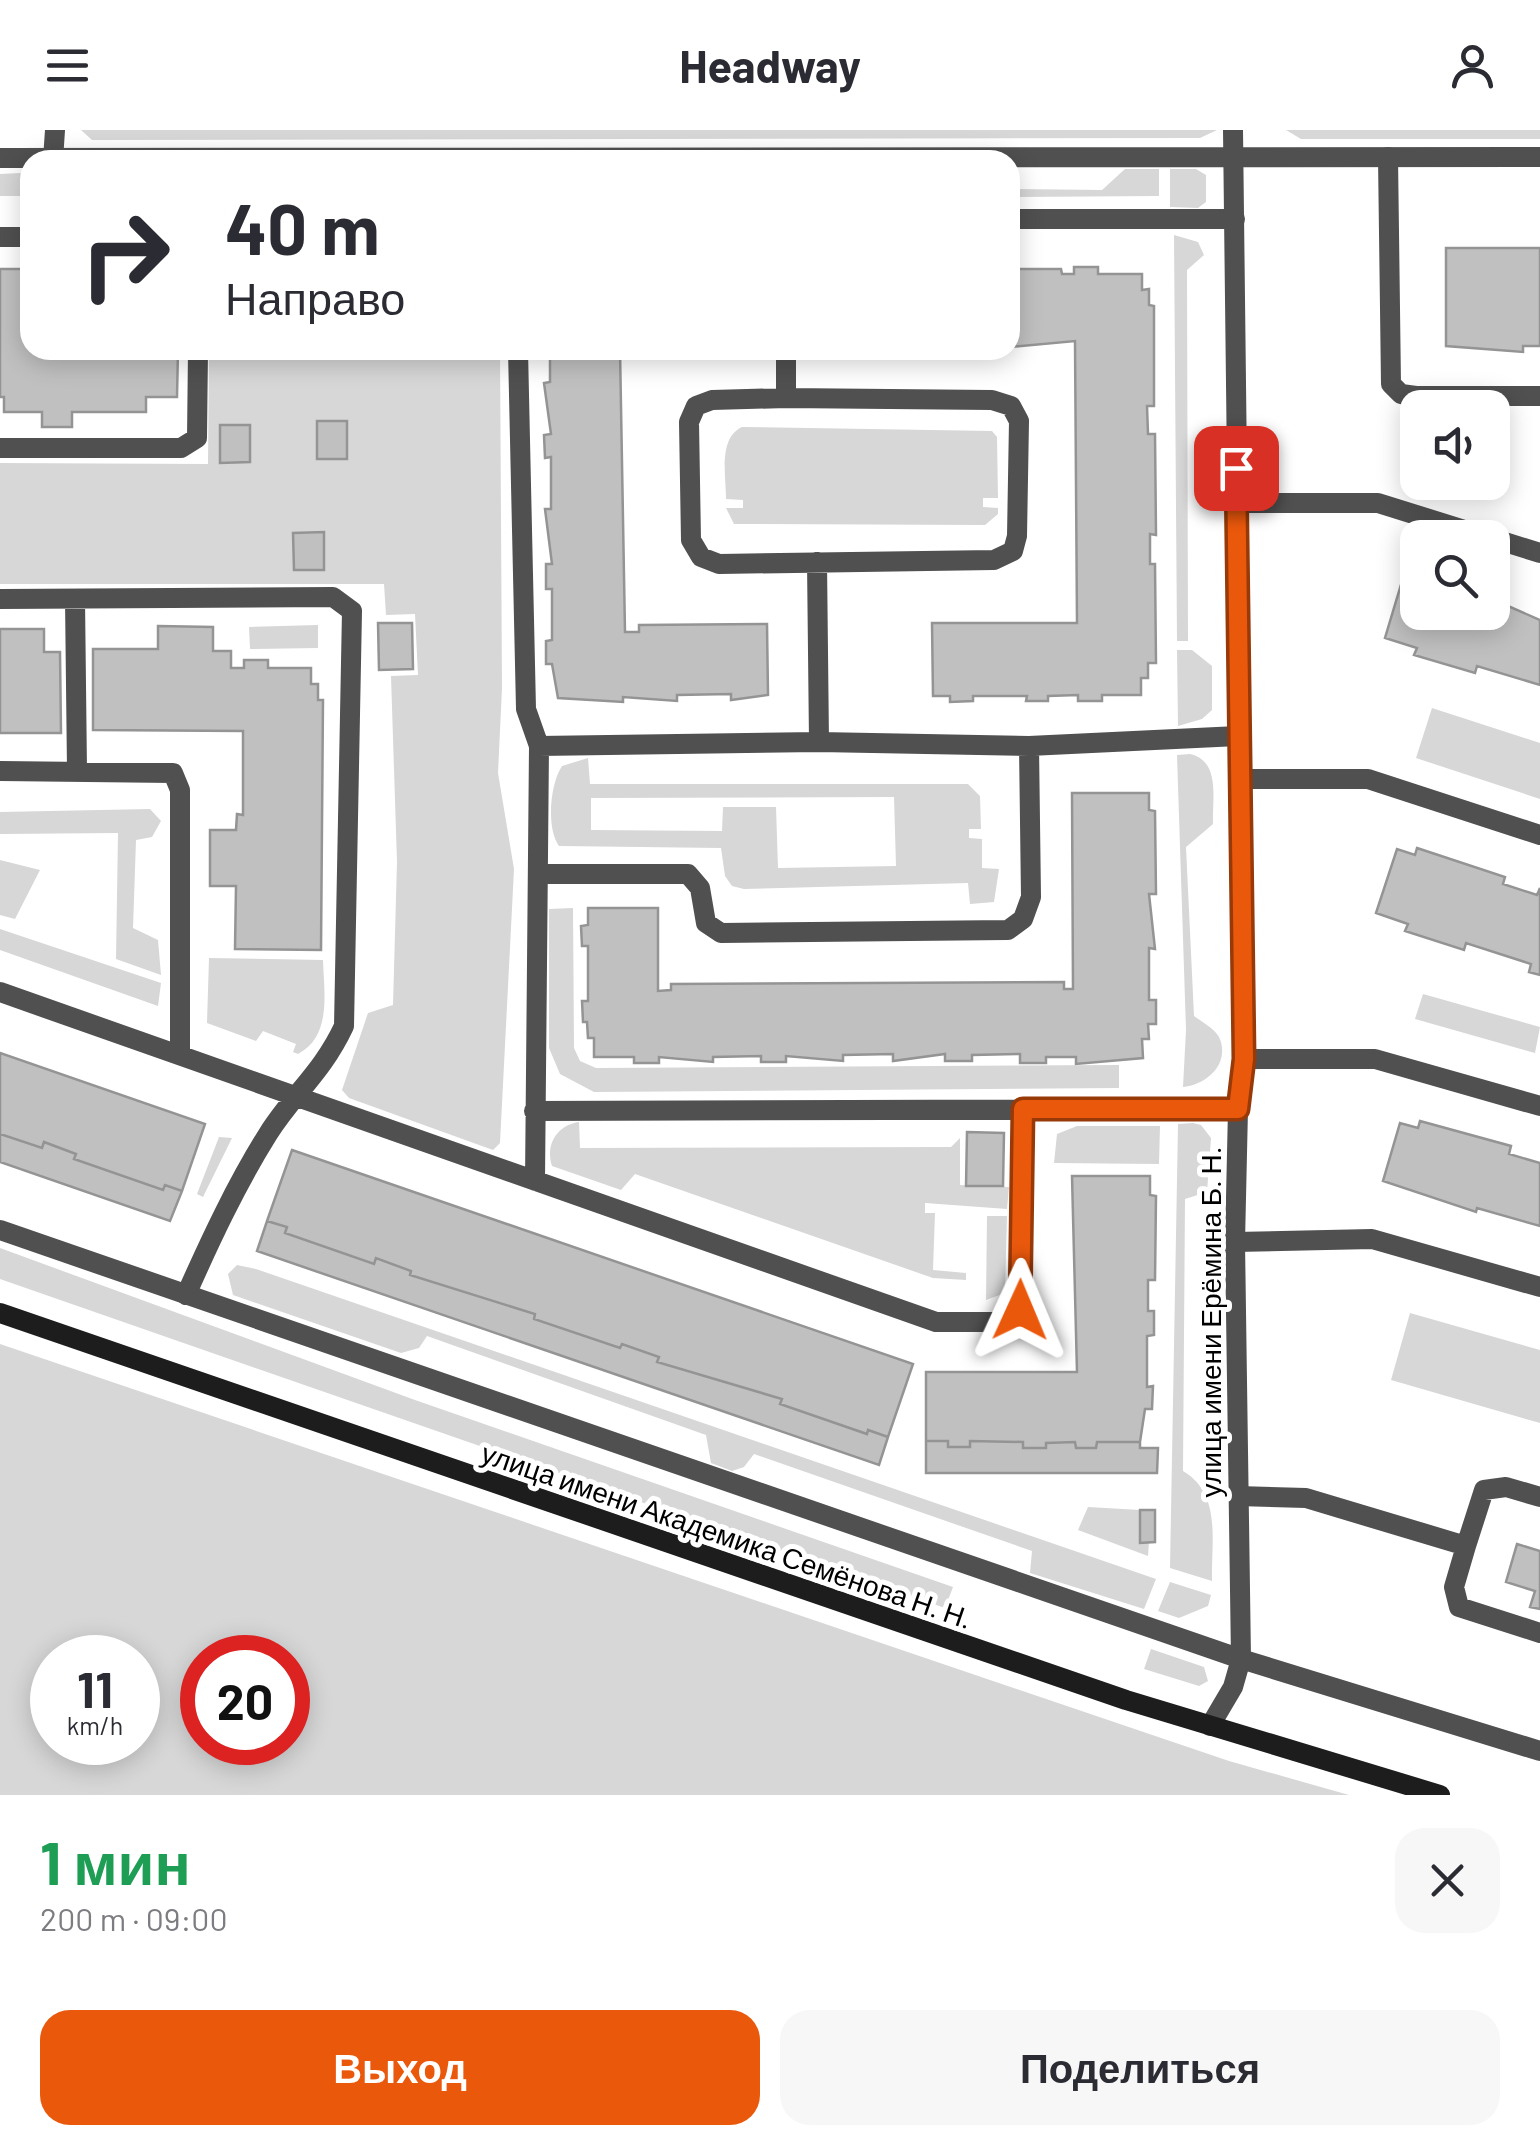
<!DOCTYPE html>
<html lang="ru">
<head>
<meta charset="utf-8">
<style>
	:root { --surface:#fff; --page:#f7f7f7; --text:#2b2b33; --muted:#7c7c81; --accent:#ea580c }
	body { margin:0; font-family:Barlow,sans-serif; background:var(--page); color:var(--text); height:100vh; display:flex; flex-direction:column; font-size:38px; white-space:nowrap }
	* { box-sizing:border-box; margin:0 }
	p { font-size:32px; color:var(--muted) }
	.icon { flex:none; width:55px; height:55px; fill:none; stroke:currentColor; stroke-width:2; stroke-linecap:round; stroke-linejoin:round }
	.map { position:relative; height:1665px; overflow:hidden }
	.drawer { display:flex; flex-direction:column; background:var(--surface); flex:1 }
	.drawer>* { flex:none }
	.guide { position:absolute; left:20px; top:20px; width:1000px; height:210px; border-radius:30px; box-shadow:0 5px 25px #0003; background:#fff; color:var(--text); overflow:hidden }
	.tools { position:absolute; left:1400px; top:260px; display:grid; gap:20px }
	.tools a { display:grid; place-items:center; width:110px; height:110px; border-radius:20px; background:var(--surface); box-shadow:0 5px 25px #0003; font-size:50px }
	.speed { position:absolute; left:30px; top:1505px; display:flex; gap:20px; font-size:50px; font-weight:700; text-align:center }
	.speed>* { display:grid; place-content:center; width:130px; height:130px; border-radius:50%; background:var(--surface); box-shadow:0 5px 25px #0003; line-height:1 }
	.speed small { font-size:25px; font-weight:400 }
	.speed .limit { border:15px solid #d22; background:#fff; color:#111 }
	.pin { position:absolute; display:grid; place-items:center; width:85px; height:85px; color:#fff; margin:-42px; border-radius:20px; box-shadow:0 5px 15px #0006 }
	.me { position:absolute; width:110px; margin:-55px; rotate:1deg; stroke-linejoin:round; filter:drop-shadow(0 0 8px #0008) }
	.turn { display:flex; align-items:center; gap:35px; height:210px; padding:0 40px; font-size:45px }
	.turn .icon { width:130px; height:130px; stroke-width:2.5 }
	.turn b { display:block; font-size:70px; line-height:85px }
	.round { display:grid; place-items:center; flex:none; width:105px; height:105px; border-radius:30px; background:var(--page) }
	.headline { display:flex; align-items:center; justify-content:space-between; height:170px; padding:0 40px }
	h1 { font-size:60px; font-weight:700; line-height:75px; color:#1e9e55 }
	.action { display:flex; gap:20px; margin-top:auto; padding:20px 40px }
	.action a { flex:1; height:115px; border-radius:30px; background:var(--accent); color:#fff; font-size:40px; font-weight:700; line-height:115px; text-align:center }
	.action a+a { background:var(--page); color:var(--text) }
	header { display:flex; justify-content:space-between; align-items:center; height:130px; padding:0 40px; background:var(--surface); font-size:45px; font-weight:700 }
	.map>svg:first-child { display:block }
	.green { fill:#d7d7d7; fill-rule:evenodd }
	.building { fill:#c0c0c0; stroke:#949494; stroke-width:2.5 }
	.lines { fill:none; stroke-linecap:round; stroke-linejoin:round }
	.lane { stroke:#505050; stroke-width:20 }
	.street { stroke:#505050; stroke-width:20 }
	.secondary { stroke:#1d1d1d; stroke-width:20 }
	.route-casing { stroke:#983908; stroke-width:25 }
	.route { stroke:#ea580c; stroke-width:18 }
	.labels { text-anchor:middle; dominant-baseline:central; stroke-width:10; stroke-linejoin:round; paint-order:stroke }
	.street-label { font-size:28px; fill:#000; stroke:#fff }
</style>
</head>
<body>
<header><svg class="icon" aria-label="menu" viewBox="0 0 24 24"><path d="M4 6h16M4 12h16M4 18h16"/></svg>Headway<svg class="icon" aria-label="person" viewBox="0 0 24 24"><circle cx="12" cy="8" r="4"/><path d="M4 21q1-7 8-7t8 7"/></svg></header>
<div class="map">
<svg width="1540" height="1665" viewBox="0 0 1540 1665">
	<rect width="100%" height="100%" fill="#fff"/>
	<path class="green" d="M81 0H1217L1200 8 92 10Z
		M1286 0H1540V9H1301Z
		M1125 39H1159V66L1010 67V59L1102 60Z
		M1170 39H1196L1206 45V72L1198 78 1170 77Z
		M20 43 30 48V66H0V44Z
		M1174 105 1198 112 1204 125 1187 140 1188 511H1177Z
		M209 220H500L502 558 498 643 514 739 500 1013 493 1020 349 968 342 960 368 883 393 875 397 732 391 546 418 545 415 484 386 485 384 454H0V333L208 334Z
		M742 297 992 301 997 307 998 368H983V377L998 378V384L985 395 734 394 726 378H743V370L726 369C726 346 718 308 742 297Z
		M318 495V518L250 519 249 497Z
		M1177 520H1192L1212 536V580L1202 589 1178 596Z
		M1432 578 1540 613V669L1416 628Z
		M1190 624C1221 631 1212 669 1213 694L1186 717 1194 886C1202 892 1214 898 1219 907 1231 933 1207 955 1183 957L1186 900 1177 625Z
		M588 628 590 654H968L980 666 981 699H969V708L982 709V738L999 739 994 772 970 774 968 753 744 759 732 756 725 746 721 718 559 716C546 698 550 654 562 636ZM894 667 896 736 778 738 776 677H723L722 701 591 700V668Z
		M150 679 161 691 152 707 136 710 133 798 158 810 161 845 116 829 118 703 0 704V682Z
		M0 730 40 740 15 789 0 785Z
		M573 778 574 918 580 931 596 938 1119 935V958L594 962 560 944 549 918V779Z
		M0 799 161 853 158 876 0 820Z
		M209 828 323 830C324 863 332 906 298 924L293 922 296 914 263 901 256 911 207 893Z
		M1423 864 1540 897 1535 923 1415 889Z
		M579 992 580 1018 951 1017 960 1008V1055L1009 1057 1007 1079 925 1073V1083H935L933 1140 966 1143V1150L933 1148 635 1044 621 1060 552 1036C545 1015 557 995 579 992Z
		M1193 993 1201 995 1211 1008 1207 1062 1185 1069 1183 1341C1222 1364 1211 1411 1212 1451L1170 1438 1178 994Z
		M1077 996H1160L1159 1034 1054 1033 1057 1004Z
		M219 1007 232 1008 203 1067 197 1064Z
		M987 1086H1007L1005 1163 986 1170Z
		M0 1118 415 1270 953 1457 945 1478 0 1149Z
		M237 1135 256 1139 1156 1449 1144 1479 1030 1443 1032 1421 754 1324 744 1337 732 1341 711 1333 706 1305 427 1206 419 1218 401 1223 233 1165 228 1144Z
		M1410 1183 1540 1220V1293L1391 1250Z
		M0 1214 1229 1631 1349 1665H0ZM52 1528H138V1612H52ZM202 1528H288V1612H202Z
		M1088 1377 1140 1380V1412H1149L1148 1426 1078 1400Z
		M1170 1452 1211 1465 1208 1476 1179 1488 1158 1481Z
		M1151 1519 1204 1537 1208 1551 1199 1556 1144 1539Z"/>
	<path class="building" d="M1446 118H1540V216H1523V222L1446 216Z
		M1074 137H1098V144H1142V160L1149 159V175L1154 176V276H1147L1148 304H1155L1156 405 1150 404V434H1155L1156 533H1148V548H1141V565H1102V571H1078V565L1048 566V571H1026L1027 566H973V571L950 572V566H933L932 493H1077L1075 211 1010 217V139H1061L1062 144H1074Z
		M0 139H30V220H178L177 267H146V282H72V297H42V282H4V267H0Z
		M550 220H620L625 502H639V495L767 494 768 565 731 570V564L677 565V571L623 567V572L558 568 552 534H546V511L552 510V459H546V434H552L545 379H551V327L545 328 544 305 551 304 544 253 550 252Z
		M317 291H347V329H317Z
		M220 295H250V332L220 333Z
		M324 402V440H294L293 403Z
		M1403 448 1418 452V482H1492V469L1540 490V555L1477 536 1475 543 1414 525 1417 518 1385 508Z
		M378 493H412L413 539 379 540Z
		M158 496 213 497V521H231V538H244V530H268V538H311V554H318V570H323L321 820 235 819 236 756H210V700H236L237 684 243 685V601L93 600V519H158Z
		M0 499H44V522H60L61 603H0Z
		M1072 663H1149V680L1155 681 1156 764H1149L1155 819 1149 818V870H1156V894H1148L1149 909H1142L1143 928 1076 934V927H1046V933H1020V924L972 925V931H945V924L893 931V924L843 925V931L786 926V932H761V926L713 927V932L659 927V933H634V927H594V908H588L587 892H583L582 871H588V816H582L581 796 588 795V778H658V861L671 860V854L1064 852V859H1073Z
		M1417 718 1505 747 1503 754 1537 765 1540 758V845L1529 842 1531 834 1466 813 1464 820 1405 801 1408 794 1376 783 1397 719 1415 725Z
		M0 923 205 994 182 1061 165 1055 163 1060 74 1029 76 1024 44 1012 42 1018 0 1004Z
		M1420 991 1511 1016 1509 1024 1540 1033V1096L1477 1078 1476 1082 1383 1051 1400 993 1418 998Z
		M967 1002 1004 1003 1003 1056H966Z
		M0 1004 42 1018 44 1012 76 1024 74 1029 163 1060 165 1055 182 1061 170 1091 0 1032Z
		M292 1020 913 1234 888 1307 868 1300 867 1304 780 1274 782 1269 657 1232 659 1227 622 1214 620 1218 534 1189 535 1184 410 1145 411 1141 376 1128 374 1134 285 1103 287 1097 267 1091Z
		M1072 1046H1150V1065L1156 1066 1155 1150H1148V1181H1154V1205L1147 1206V1257L1153 1256 1152 1279H1145L1140 1312H1097L1096 1318H1076L1075 1312 1046 1313V1318H1023V1312L970 1311V1317H948V1311H926V1242H1077Z
		M267 1091 287 1097 285 1103 374 1134 376 1128 411 1141 410 1145 535 1184 534 1189 620 1218 622 1214 659 1227 657 1232 782 1269 780 1274 867 1304 868 1300 888 1307 879 1335 257 1121Z
		M926 1311H948V1317H970V1311L1023 1312V1318H1046V1313L1075 1312 1076 1318H1096L1097 1312H1140V1318H1158L1157 1343H926Z
		M1140 1380H1155V1412L1140 1413Z
		M1517 1414 1540 1421V1479L1530 1477 1535 1461 1506 1452Z"/>
	<g class="lines">
		<path class="lane" d="M1388 27 1391 254 1401 264 1416 266H1540
			M53 30 55 0
			M1010 89H1235
			M0 107H30
			M518 220 526 579 539 616 535 1051
			M786 268 992 270 1011 276 1019 291 1017 406 1013 421 994 430 719 434 701 427 691 410 689 292 696 276 712 270Z
			M786 268V220
			M0 318H181L197 308 198 220
			M1237 373H1378L1490 408
			M1492 408 1540 423
			M817 432 819 612
			M0 469 333 467 352 481 344 896C322 943 294 963 268 1004 236 1055 210 1111 186 1165
			M75 469 77 640
			M539 616 819 612 1029 616 1238 606
			M0 641 173 643 180 660V922
			M1239 649H1368L1540 705
			M538 744H688L700 758 706 793 721 803 1008 800 1023 789 1031 767 1029 616
			M0 862 936 1192H1010L1020 1180 1023 979
			M1244 929H1375L1540 976
			M534 981 1238 979
			M1235 1112 1372 1109 1540 1157
			M1237 1366 1306 1368 1466 1416 1454 1457 1459 1477 1540 1503
			M1466 1416 1484 1360 1506 1357 1540 1367
			M1241 1529 1540 1621"/>
		<path class="street" d="M0 28 1540 27
			M0 1100 1241 1529
			M1210 1596 1233 1557 1241 1529 1235 1112 1238 979 1244 929 1233 0"/>
		<path class="secondary" d="M0 1183 1126 1570 1440 1665"/>
	</g>
	<g class="lines">
		<g class="route-casing">
			<path id="route" d="M1020 1180 1023 979H1238L1244 929 1236 338"/>
		</g>
		<use href="#route" class="route"/>
	</g>
	<g class="labels">
		<g class="street-label">
			<text transform="translate(1210 1192) rotate(-90)">улица имени Ерёмина Б. Н.</text>
			<text transform="translate(727 1405) rotate(19)">улица имени Академика Семёнова Н. Н.</text>
		</g>
	</g>
</svg>
<div class="tools">
<a><svg class="icon" aria-label="sound" viewBox="0 0 24 24"><path d="M4 9h4l5-4v14l-5-4H4zM17 9q2 3 0 6"/></svg></a>
<a><svg class="icon" aria-label="search" viewBox="0 0 24 24"><circle cx="10" cy="10" r="6"/><path d="M15 15l6 6"/></svg></a>
</div>
<div class="speed"><div>11<small>km/h</small></div><div class="limit">20</div></div>
<div class="pin" style="left:1236px;top:338px;background:#d93025"><svg class="icon" aria-label="arrive" viewBox="0 0 24 24"><path d="M6 21V4h12l-3 4 3 4H6"/></svg></div>
<svg class="me" style="left:1020px;top:1180px" viewBox="-20 -20 40 40"><path d="M0-17L14 15 0 8-14 15z" fill="#ea580c" stroke="#fff" stroke-width="4"/></svg>
<div class="guide">
<div class="turn"><svg class="icon" aria-label="right" viewBox="0 0 24 24"><path d="M7 20v-9h11M14 6l5 5-5 5"/></svg><div><b>40 m</b>Направо</div></div>
</div>
</div>
<section class="drawer">
<div class="headline"><div><h1>1 мин</h1><p>200 m · 09:00</p></div><a class="round"><svg class="icon" aria-label="close" viewBox="0 0 24 24"><path d="M6 6l12 12M18 6L6 18"/></svg></a></div>
<div class="action"><a>Выход</a><a>Поделиться</a></div>
</section>
</body>
</html>
